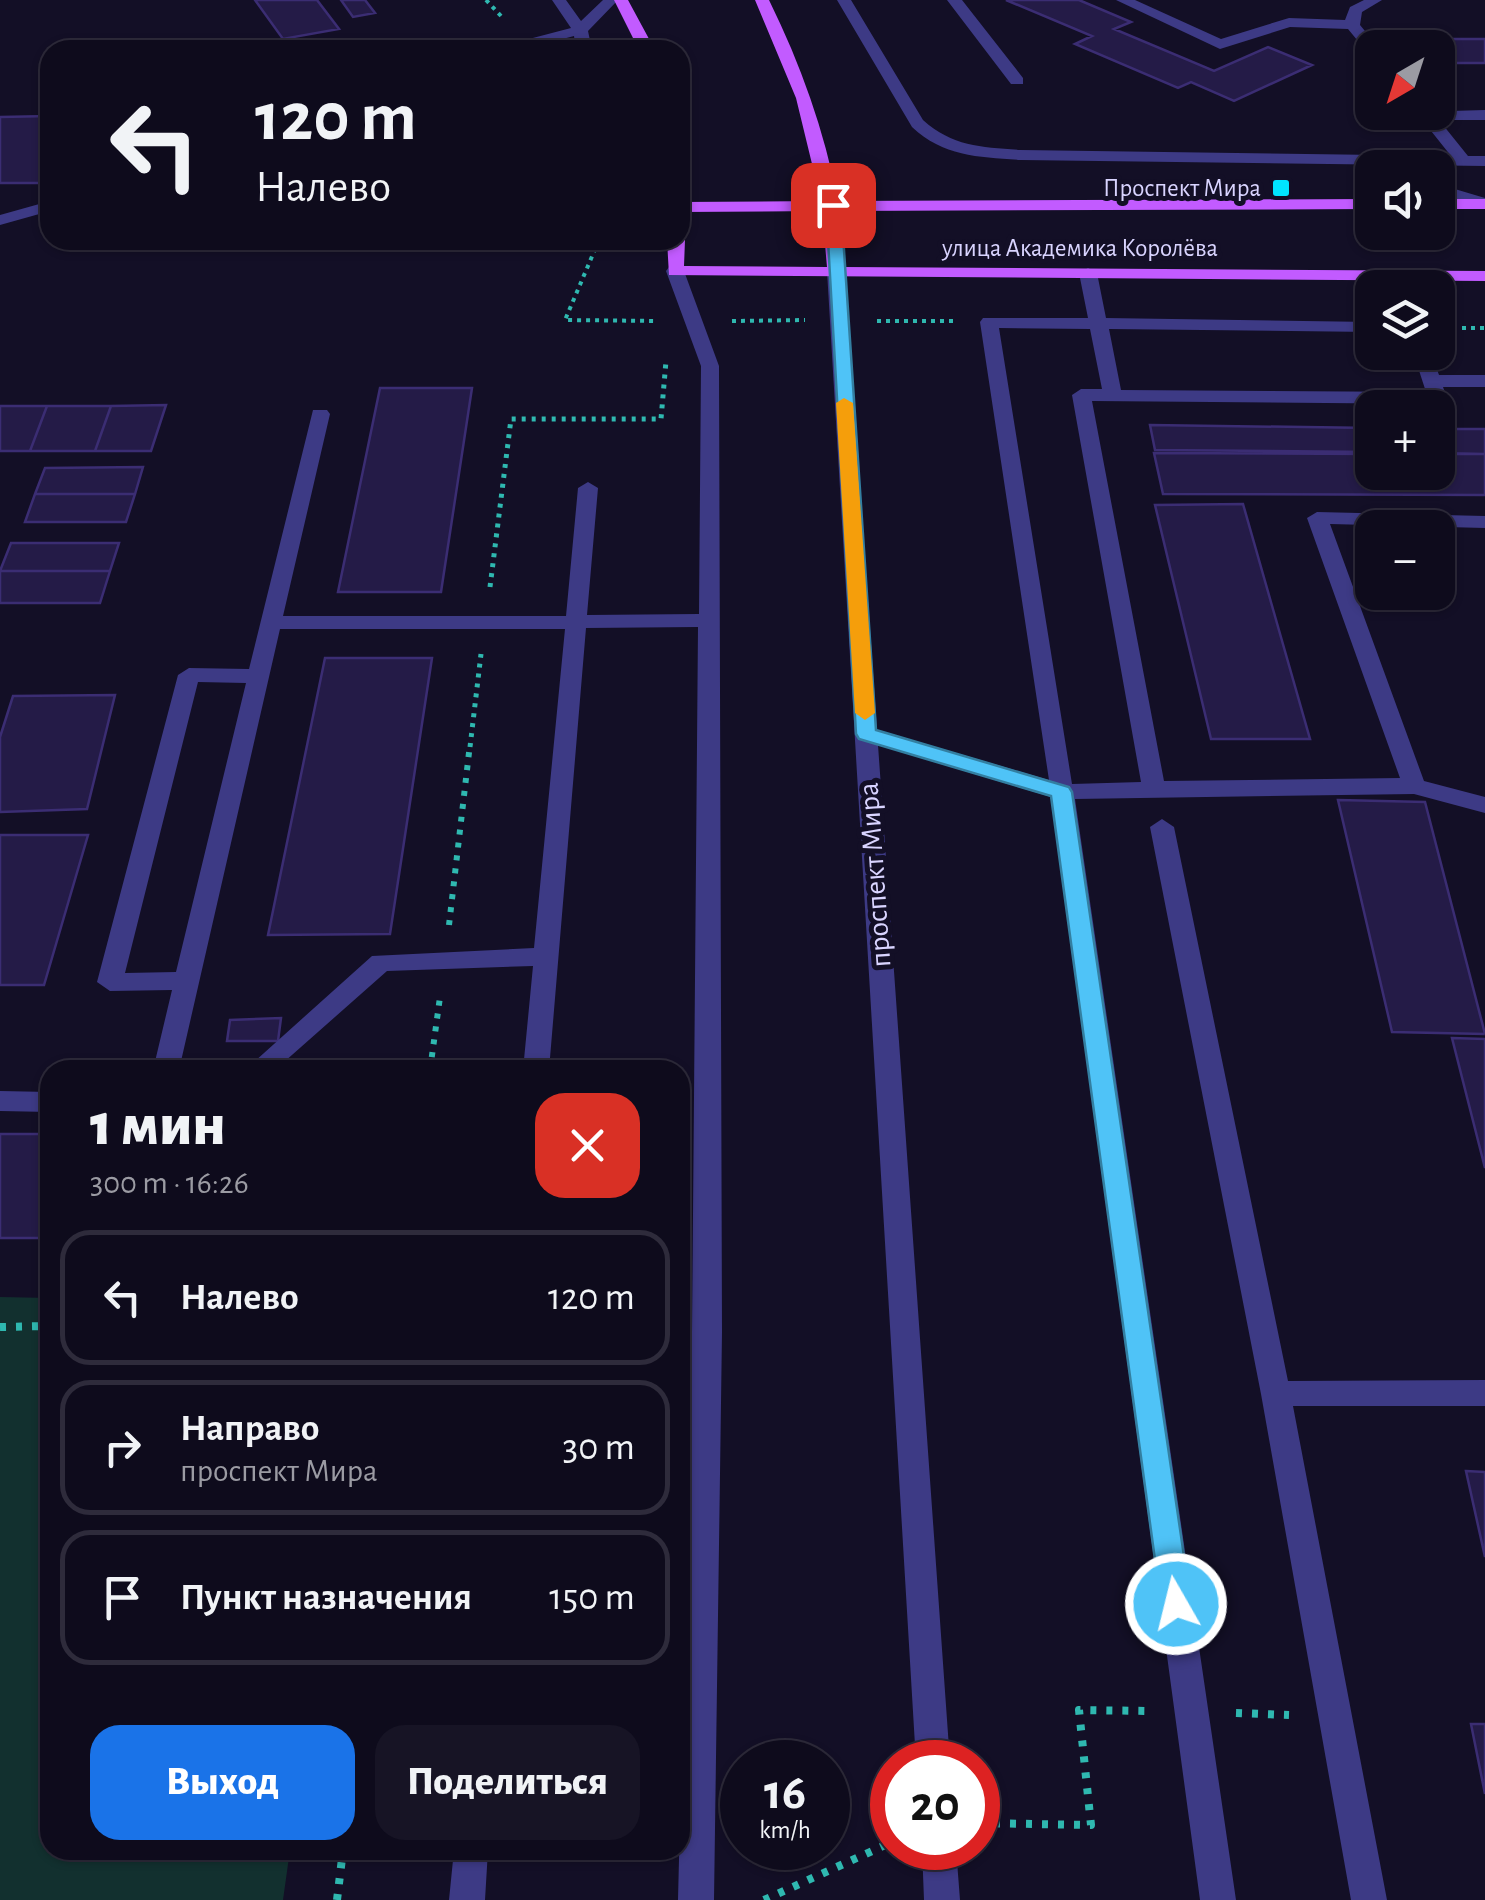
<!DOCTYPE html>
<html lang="ru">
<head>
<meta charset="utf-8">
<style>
	:root { --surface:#0e0b1c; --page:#171425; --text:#f1f3f6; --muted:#9b9ba3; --line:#2e2b3b; --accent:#1a73e8 }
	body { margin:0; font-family:"Alegreya Sans",sans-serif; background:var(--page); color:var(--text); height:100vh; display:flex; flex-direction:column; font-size:38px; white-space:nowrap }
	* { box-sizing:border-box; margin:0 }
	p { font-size:32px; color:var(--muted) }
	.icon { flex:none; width:55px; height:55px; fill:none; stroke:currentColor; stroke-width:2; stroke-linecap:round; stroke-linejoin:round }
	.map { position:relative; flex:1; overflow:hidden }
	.details { position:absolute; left:40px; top:1060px; width:650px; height:800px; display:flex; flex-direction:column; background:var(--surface); border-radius:30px; box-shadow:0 2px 8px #0004,0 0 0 2px var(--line) }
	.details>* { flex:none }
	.hud { position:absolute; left:40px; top:40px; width:650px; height:210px; border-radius:30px; box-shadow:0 2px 8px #0004,0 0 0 2px var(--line); background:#0e0b1c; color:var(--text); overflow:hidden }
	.needle { width:65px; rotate:219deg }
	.tools { position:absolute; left:1355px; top:30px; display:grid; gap:20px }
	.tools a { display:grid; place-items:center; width:100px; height:100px; border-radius:20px; background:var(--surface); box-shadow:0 2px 8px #0004,0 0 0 2px var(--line); font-size:50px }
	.speed { position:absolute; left:720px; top:1740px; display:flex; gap:20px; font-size:50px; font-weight:700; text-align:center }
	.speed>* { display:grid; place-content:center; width:130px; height:130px; border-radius:50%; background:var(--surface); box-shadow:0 2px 8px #0004,0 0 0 2px var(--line); line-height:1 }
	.speed small { font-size:25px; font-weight:400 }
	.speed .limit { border:15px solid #d22; background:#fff; color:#111 }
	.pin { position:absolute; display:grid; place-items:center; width:85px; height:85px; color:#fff; margin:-42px; border-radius:20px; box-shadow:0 5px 15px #0006 }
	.me { position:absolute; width:110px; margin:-55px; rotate:352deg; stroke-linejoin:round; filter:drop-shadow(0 0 8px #0008) }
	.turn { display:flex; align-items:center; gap:35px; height:210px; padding:0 50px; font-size:45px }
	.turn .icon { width:130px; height:130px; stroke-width:2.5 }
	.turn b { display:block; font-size:70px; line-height:85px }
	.round { display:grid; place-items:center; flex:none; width:105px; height:105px; border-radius:30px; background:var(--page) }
	.summary { display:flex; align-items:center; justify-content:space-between; height:170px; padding:0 50px }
	h1 { font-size:60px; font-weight:800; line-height:75px }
	.action { display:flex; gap:20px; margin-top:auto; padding:20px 50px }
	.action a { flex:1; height:115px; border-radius:30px; background:var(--accent); color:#fff; font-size:40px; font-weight:800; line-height:115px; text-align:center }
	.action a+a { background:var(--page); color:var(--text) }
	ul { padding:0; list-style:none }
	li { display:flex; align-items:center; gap:30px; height:135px; margin:0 20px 15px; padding:0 30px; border:5px solid var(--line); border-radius:30px }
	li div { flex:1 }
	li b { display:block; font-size:38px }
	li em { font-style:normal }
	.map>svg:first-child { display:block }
	.green { fill:#12302f }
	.building { fill:#241b47; stroke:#3b2d73; stroke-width:2.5 }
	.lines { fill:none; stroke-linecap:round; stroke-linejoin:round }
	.path-far3 { stroke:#2fb8b0; stroke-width:4; stroke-dasharray:4 5; stroke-linecap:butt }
	.path-far2 { stroke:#2fb8b0; stroke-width:5; stroke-dasharray:4 6; stroke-linecap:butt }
	.path-far1 { stroke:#2fb8b0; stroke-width:6; stroke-dasharray:5 8; stroke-linecap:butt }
	.path { stroke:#2fb8b0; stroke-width:8; stroke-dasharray:6 10; stroke-linecap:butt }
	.minor { fill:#3d3a85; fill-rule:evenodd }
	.major { fill:#c25bff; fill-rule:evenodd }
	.route { fill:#4fc3f7; stroke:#337fa1; stroke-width:2.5 }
	.slow { fill:#f59e0b }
	.poi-dot { fill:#00e5ff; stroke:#130f26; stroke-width:4 }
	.labels { text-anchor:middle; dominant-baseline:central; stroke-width:10; stroke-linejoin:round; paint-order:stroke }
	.far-poi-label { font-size:25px; fill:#d9d4ff; stroke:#130f26; text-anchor:end }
	.far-street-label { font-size:25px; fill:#d9d4ff; stroke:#130f26 }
	.street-label { font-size:30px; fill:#d9d4ff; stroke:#130f26 }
</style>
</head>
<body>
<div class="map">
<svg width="1485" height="1900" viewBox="0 0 1485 1900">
	<rect width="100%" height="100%" fill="#130f26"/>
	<path class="green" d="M0 1297 50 1298V1850H290L283 1900H0Z"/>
	<path class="building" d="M255 0H317L339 29 283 39Z
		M341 0H365L375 13 353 17Z
		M1006 0H1079L1131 22 1114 29 1214 71 1268 47 1312 65 1234 101 1191 82 1178 88 1075 44 1092 36Z
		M1423 39H1485V63H1438V48H1428Z
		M50 116V183H0V117Z
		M380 388H472L441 592H338Z
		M166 405 151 451H95L111 406Z
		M0 406H47L30 451H0Z
		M47 406H111L95 451H30Z
		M1150 425 1372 428V452L1155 450Z
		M1438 429H1485V454L1438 453Z
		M1154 453 1372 454V472H1438V454H1485V495L1163 494Z
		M143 467 135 494H35L45 468Z
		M35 494H135L126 522H25Z
		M1243 504 1310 739H1211L1155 505Z
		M11 543H119L110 571H0Z
		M110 571 100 603H0V571Z
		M325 658H432L390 934 268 935Z
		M115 695 87 809 0 812V737L13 696Z
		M1338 800 1425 802 1485 1034 1392 1032Z
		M0 835H88L44 985H0Z
		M281 1018 278 1041H227L230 1020Z
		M1452 1038 1485 1039V1168Z
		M0 1134H50V1238H0Z
		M1466 1471 1485 1472V1557Z
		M1471 1724H1485V1794Z"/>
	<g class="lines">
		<path class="path-far3" d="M486 0 501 16
			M599 240 565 320 658 321
			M732 321 805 320
			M877 321H955
			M1444 328H1485"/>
		<path class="path-far2" d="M490 587 511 419H661L666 361
			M470 747 481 654"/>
		<path class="path-far1" d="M449 925 470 744
			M430 1070 440 997"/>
		<path class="path" d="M0 1327 50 1326
			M1236 1713 1289 1715
			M978 1823 1091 1825 1079 1710 1149 1711
			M337 1900 343 1850
			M764 1900 892 1842"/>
		<path class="minor" d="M552 0H566L581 21 603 0H618L588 31 592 50H576L574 36 521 50H500L502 46 571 28Z
			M837 0H851L923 120C953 147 982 147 1021 150L1451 156 1416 112 1485 110V120H1439L1468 156H1485V166L1021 160C979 157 944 157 912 127Z
			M947 0H962L1023 78V84H1011Z
			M1116 0H1135L1221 39 1289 18 1345 20 1350 7 1364 0H1382L1362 12 1360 25 1379 48H1372V53L1367 52 1348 29 1290 27 1220 49Z
			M1438 184 1485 198V208L1438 194Z
			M50 201V211L0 225V215Z
			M836 266 845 271 877 730 1049 780 980 322 983 318H1088L1079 273 1088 268 1097 273 1106 318 1372 322V332L1109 329 1121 390 1426 392 1413 352H1431L1439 375H1485V387H1443L1447 398 1437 404 1092 401 1164 781 1400 778 1307 518 1317 512 1485 516V528L1330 524 1424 781 1485 797V813L1414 794 1075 799 1236 1900H1200L1051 797 878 745 950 1762H916L827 271ZM999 328 1090 329 1102 389H1081L1072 395 1141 782 1072 784Z
			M669 267 684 271 719 366 722 1332 714 1900H678L692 1332 698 627 586 628 549 1070H523L533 966 387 971 275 1070H245L372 956 534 948 565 629H280L179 1070H153L172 990 110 991 97 982 178 675 189 668 249 669 313 410H327L330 414 283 616H566L578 488 588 482 598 488 587 615 699 614 701 366 666 271ZM198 682 246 683 176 972 125 973Z
			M1162 819 1174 827 1288 1381 1485 1380V1406H1293L1387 1900H1351L1261 1394 1150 827Z
			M0 1091 50 1092V1112L0 1111Z
			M922 1848H956L960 1900H924Z
			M454 1850H488L485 1900H449Z"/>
		<path class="major" d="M614 0H628L655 50H639Z
			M755 0H769C801 65 824 130 838 201L1372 199V209L839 211 844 267 1485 271V281L669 275 667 240H680V236L685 240 684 266 827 267 822 211 680 212V202L821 201 796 98Z
			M1438 199H1485V209H1438Z"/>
	</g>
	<path class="route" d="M833 200 841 205 876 730 1069 787 1072 792 1191 1604 1186 1614 1176 1618 1166 1614 1161 1604 1051 796 859 739 856 734 826 205Z"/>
	<path class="slow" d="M844 398 853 403 875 713 865 720 855 713 836 403Z"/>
	<rect class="poi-dot" x="1271" y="178" width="20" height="20" rx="5"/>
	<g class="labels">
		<g class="far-poi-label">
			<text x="1261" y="188">Проспект Мира</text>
		</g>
		<g class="far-street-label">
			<text x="1080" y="248">улица Академика Королёва</text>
		</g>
		<g class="street-label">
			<text transform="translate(875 875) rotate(-94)">проспект Мира</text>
		</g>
	</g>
</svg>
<div class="tools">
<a><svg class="needle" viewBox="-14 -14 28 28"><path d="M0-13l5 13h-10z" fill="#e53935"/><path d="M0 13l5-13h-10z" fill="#9b9ba3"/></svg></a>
<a><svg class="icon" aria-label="sound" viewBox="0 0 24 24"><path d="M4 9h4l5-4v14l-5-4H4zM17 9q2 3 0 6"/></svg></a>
<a><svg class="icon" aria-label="layers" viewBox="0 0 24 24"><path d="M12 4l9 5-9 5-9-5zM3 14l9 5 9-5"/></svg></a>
<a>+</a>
<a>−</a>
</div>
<div class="speed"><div>16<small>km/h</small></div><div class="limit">20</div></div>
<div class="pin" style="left:833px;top:205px;background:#d93025"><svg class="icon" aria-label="arrive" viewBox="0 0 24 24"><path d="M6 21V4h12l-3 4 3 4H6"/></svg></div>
<svg class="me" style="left:1176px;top:1604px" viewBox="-20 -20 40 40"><circle r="17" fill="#4fc3f7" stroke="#fff" stroke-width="3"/><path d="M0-11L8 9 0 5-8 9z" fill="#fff"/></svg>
<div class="hud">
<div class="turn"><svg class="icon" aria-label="left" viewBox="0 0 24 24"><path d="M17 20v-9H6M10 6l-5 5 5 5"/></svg><div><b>120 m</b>Налево</div></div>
</div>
<section class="details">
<div class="summary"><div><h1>1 мин</h1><p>300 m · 16:26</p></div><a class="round" style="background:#d93025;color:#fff"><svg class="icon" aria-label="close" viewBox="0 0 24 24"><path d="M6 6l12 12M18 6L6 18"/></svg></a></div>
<ul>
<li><svg class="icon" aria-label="left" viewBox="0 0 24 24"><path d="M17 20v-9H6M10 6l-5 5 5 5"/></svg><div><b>Налево</b></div><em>120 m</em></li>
<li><svg class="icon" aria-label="right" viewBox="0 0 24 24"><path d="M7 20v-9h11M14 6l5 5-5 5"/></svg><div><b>Направо</b><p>проспект Мира</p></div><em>30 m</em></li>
<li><svg class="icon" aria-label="arrive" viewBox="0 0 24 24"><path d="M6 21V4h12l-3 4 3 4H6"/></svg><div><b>Пункт назначения</b></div><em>150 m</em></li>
</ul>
<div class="action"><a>Выход</a><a>Поделиться</a></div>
</section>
</div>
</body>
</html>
